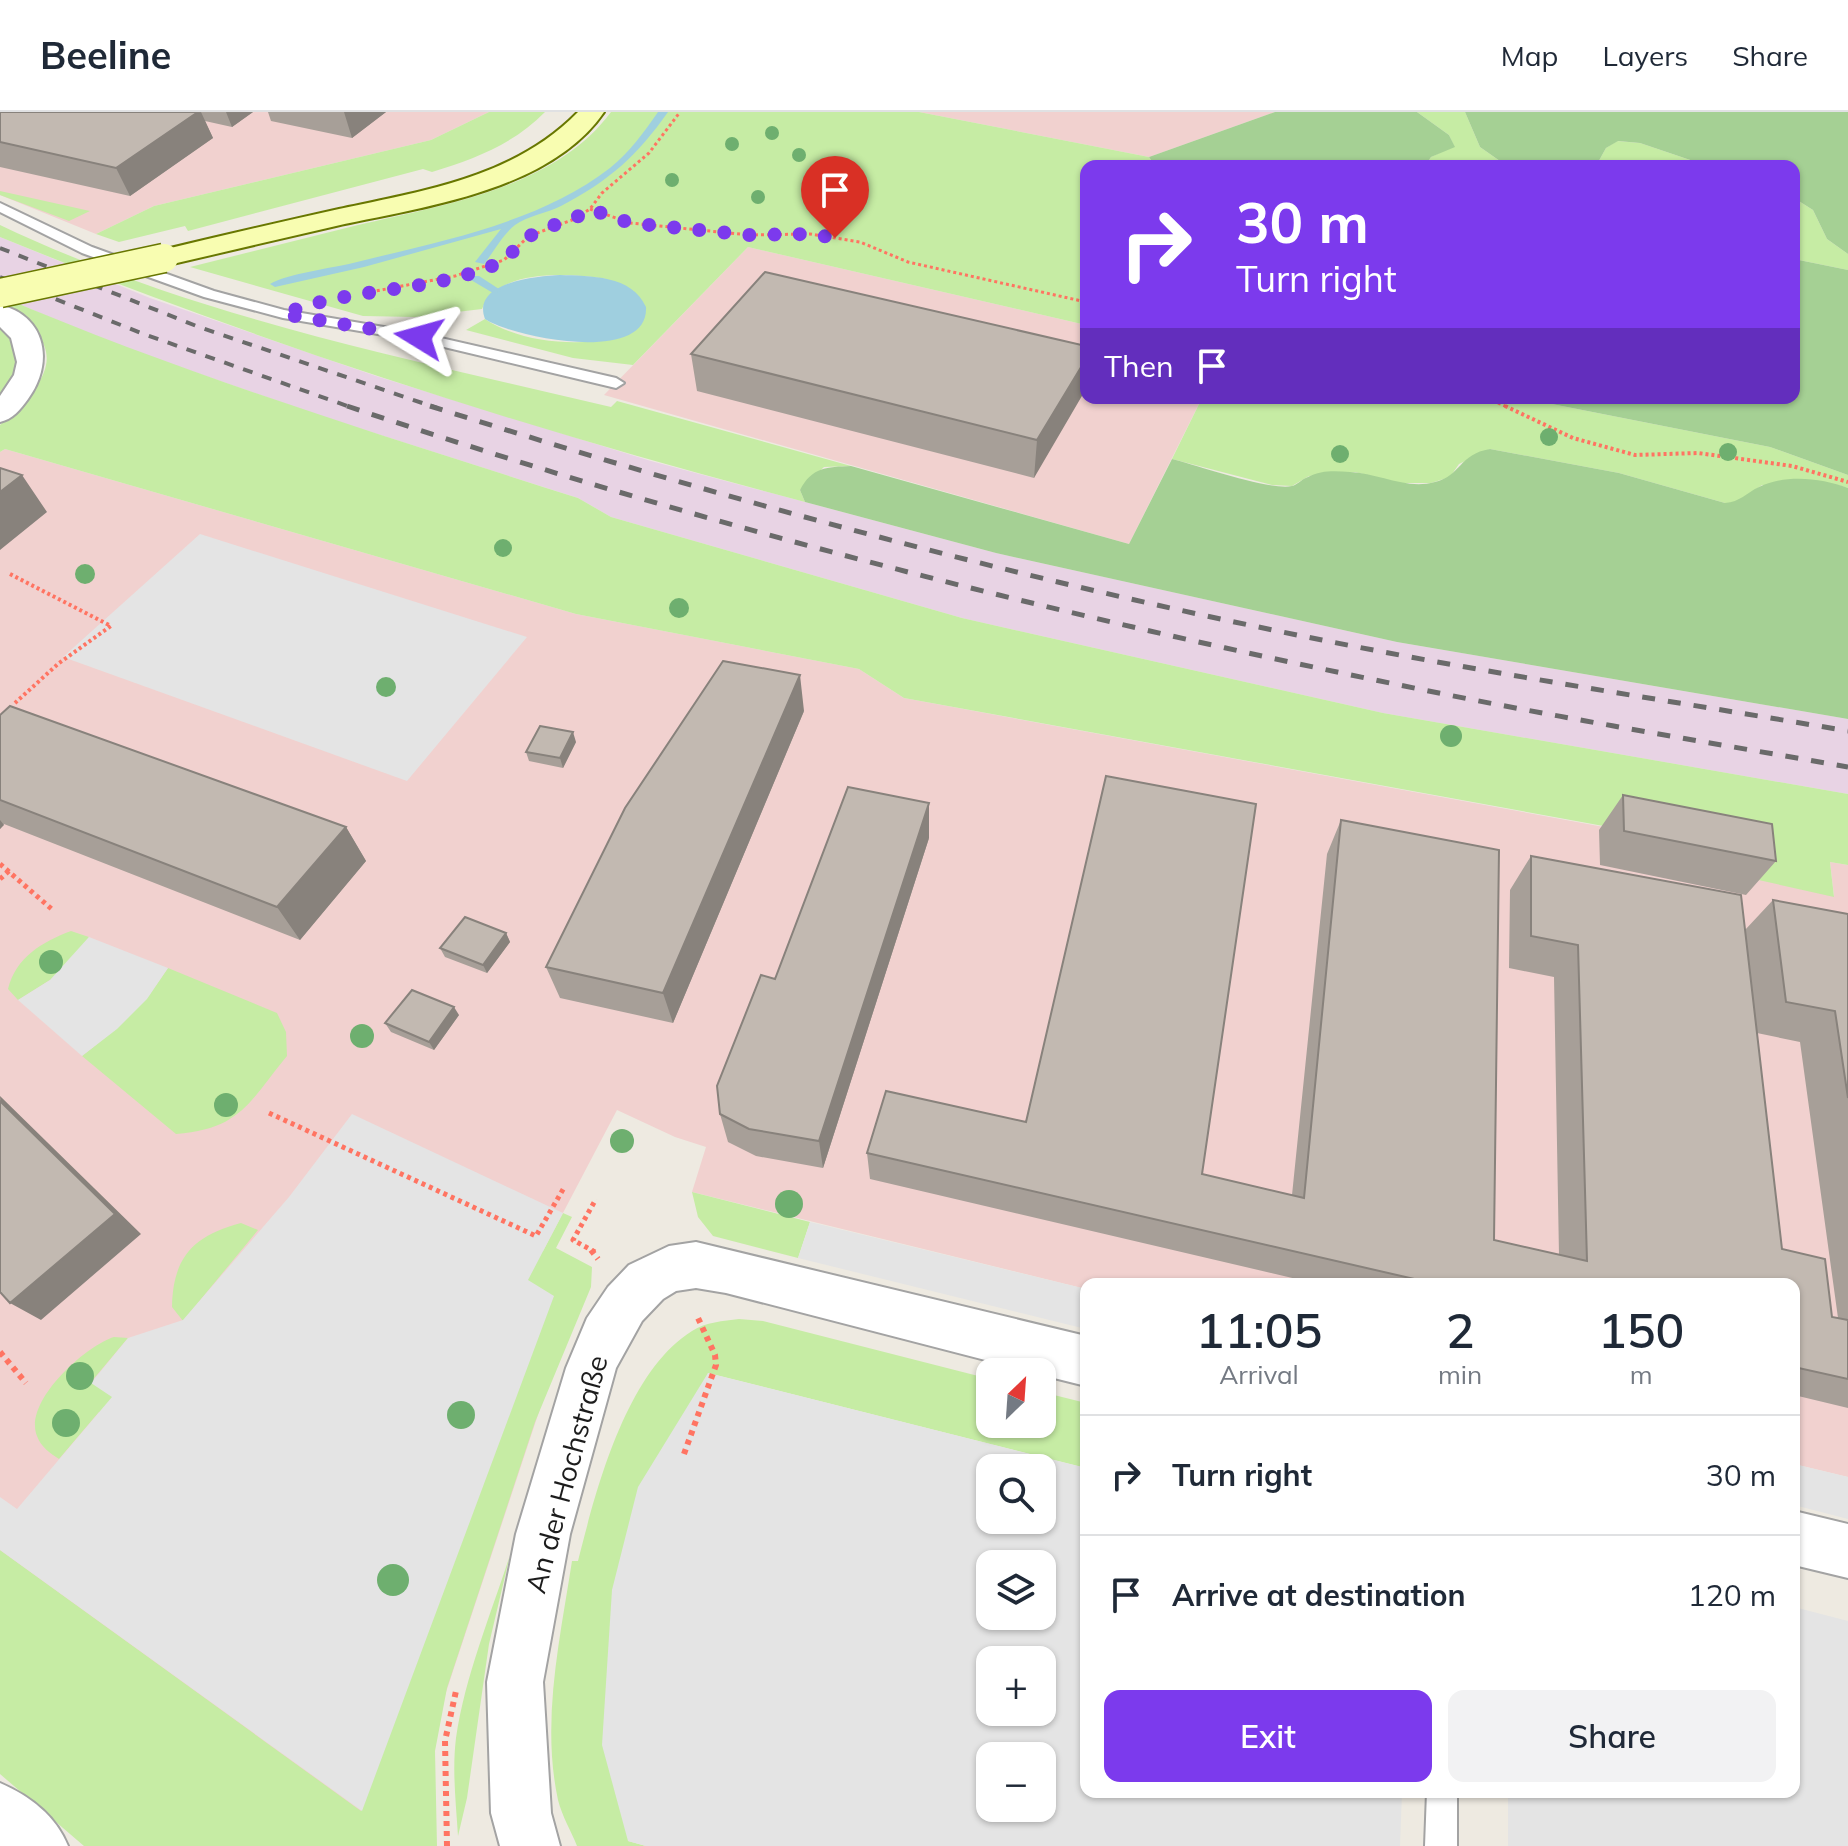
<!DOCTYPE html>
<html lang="en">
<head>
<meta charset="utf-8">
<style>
	:root { --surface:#fff; --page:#f2f2f3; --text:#1f2937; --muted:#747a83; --line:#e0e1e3; --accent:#7c3aed }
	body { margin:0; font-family:Mulish,sans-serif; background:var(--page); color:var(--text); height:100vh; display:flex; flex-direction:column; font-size:30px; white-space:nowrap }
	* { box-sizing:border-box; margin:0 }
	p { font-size:26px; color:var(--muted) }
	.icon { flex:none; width:44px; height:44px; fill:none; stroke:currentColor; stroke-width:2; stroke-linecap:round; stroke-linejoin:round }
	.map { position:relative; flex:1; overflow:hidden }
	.panel { position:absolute; left:1080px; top:1166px; width:720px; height:520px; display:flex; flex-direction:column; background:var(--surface); border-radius:16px; box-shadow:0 2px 6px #0004 }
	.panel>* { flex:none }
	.hud { position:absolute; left:1080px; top:48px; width:720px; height:244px; border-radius:16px; box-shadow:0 2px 6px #0004; background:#7c3aed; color:#fff; overflow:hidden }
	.needle { width:52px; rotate:25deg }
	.fabs { position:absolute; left:976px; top:1246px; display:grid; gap:16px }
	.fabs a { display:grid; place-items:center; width:80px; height:80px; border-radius:16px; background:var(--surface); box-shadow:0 2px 6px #0004; font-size:40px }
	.pin { position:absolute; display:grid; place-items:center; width:68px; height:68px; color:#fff; margin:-82px -34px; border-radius:50% 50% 50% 0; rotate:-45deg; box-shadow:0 0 8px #0007 }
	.pin .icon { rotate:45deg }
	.me { position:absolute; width:88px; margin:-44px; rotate:278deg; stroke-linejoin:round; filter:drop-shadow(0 0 6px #0008) }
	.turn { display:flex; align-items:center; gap:28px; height:168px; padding:0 24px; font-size:36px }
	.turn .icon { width:104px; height:104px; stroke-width:2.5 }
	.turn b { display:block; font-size:56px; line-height:68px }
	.then { display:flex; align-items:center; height:76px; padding:0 24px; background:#0003; gap:16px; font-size:30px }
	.eta { display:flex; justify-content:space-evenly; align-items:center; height:136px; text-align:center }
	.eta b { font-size:48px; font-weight:600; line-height:56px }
	.primary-button { display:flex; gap:16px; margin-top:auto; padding:16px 24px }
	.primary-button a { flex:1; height:92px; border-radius:16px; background:var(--accent); color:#fff; font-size:32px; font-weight:600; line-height:92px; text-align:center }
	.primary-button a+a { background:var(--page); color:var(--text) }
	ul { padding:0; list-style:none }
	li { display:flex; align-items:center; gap:24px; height:120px; padding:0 24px; border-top:2px solid var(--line) }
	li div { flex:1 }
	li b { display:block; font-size:30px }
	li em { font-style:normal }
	header { display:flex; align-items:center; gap:48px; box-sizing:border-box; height:112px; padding:0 40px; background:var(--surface); border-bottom:2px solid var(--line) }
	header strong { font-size:38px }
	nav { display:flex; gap:44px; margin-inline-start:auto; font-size:28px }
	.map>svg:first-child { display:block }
	.commercial { fill:#f1d1cf }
	.industrial { fill:#e8d3e4 }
	.grass { fill:#c6eca4 }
	.forest { fill:#a5d094 }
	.parking { fill:#e4e4e4; fill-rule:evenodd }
	.water { fill:#9fcfdf }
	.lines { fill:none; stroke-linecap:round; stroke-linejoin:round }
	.stream { fill:#9fcfdf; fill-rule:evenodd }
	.lane-casing { stroke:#a3a3a3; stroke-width:4 }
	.street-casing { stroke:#a3a3a3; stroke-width:4 }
	.secondary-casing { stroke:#687700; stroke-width:4 }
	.path-far3 { stroke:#ff7462; stroke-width:3; stroke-dasharray:3 3; stroke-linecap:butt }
	.path-far2 { stroke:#ff7462; stroke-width:4; stroke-dasharray:3 3; stroke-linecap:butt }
	.path-far1 { stroke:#ff7462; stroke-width:5; stroke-dasharray:4 4; stroke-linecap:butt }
	.path { stroke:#ff7462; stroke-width:6; stroke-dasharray:5 5; stroke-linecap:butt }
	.lane { fill:#fff; fill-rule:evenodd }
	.street { fill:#fff; fill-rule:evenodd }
	.secondary { fill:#f8fdb1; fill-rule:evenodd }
	.rail-far1 { stroke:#6a6a6a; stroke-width:4; stroke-dasharray:10 10; stroke-linecap:butt }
	.rail { stroke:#6a6a6a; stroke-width:5; stroke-dasharray:13 13; stroke-linecap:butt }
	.secondary-bridge-casing { stroke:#687700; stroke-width:31; stroke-linecap:butt }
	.secondary-bridge { stroke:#f8fdb1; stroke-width:28 }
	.tree { fill:#6eaf6f }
	.wall { fill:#a79f98; fill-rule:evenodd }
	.shaded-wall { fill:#88827c }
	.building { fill:#c2b9b1; stroke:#88827c; stroke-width:2 }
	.route { stroke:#7c3aed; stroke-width:14; stroke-dasharray:0 25.2 }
	.labels { text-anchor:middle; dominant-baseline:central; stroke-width:8; stroke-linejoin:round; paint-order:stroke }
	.near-street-label { font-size:28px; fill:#1c1c1c; stroke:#fff }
</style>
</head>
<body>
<header>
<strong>Beeline</strong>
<nav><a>Map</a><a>Layers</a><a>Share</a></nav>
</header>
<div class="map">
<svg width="1848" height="1734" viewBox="0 0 1848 1734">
	<rect width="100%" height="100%" fill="#eeeae1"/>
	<path class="commercial" d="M0 0H489L431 28 154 94 96 122 0 83Z
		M919 0H1275L1149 45Z
		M748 135 1086 213V286H1202L1129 432 604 283Z
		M5 337 576 502 859 557 904 586 1751 742 1834 784 1830 750 1848 753V1365L1794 1352V1172H1086V1177L692 1080 706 1035 675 1025 617 998 543 1139 586 1158 395 1734 0 1506V340Z"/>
	<path class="industrial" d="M0 125 150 186 376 264 651 349 996 441 1397 530 1848 607V682L1383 601 962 506 611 405 578 386 324 305 108 230 0 184Z"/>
	<path class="grass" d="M489 0H545C514 32 474 47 432 60L423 57 188 119 185 114 119 130 96 122 154 94 431 28Z
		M611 0H919L1149 45 1155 54H1086V213L748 135 633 253 573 246 466 218 485 207C521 231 573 234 614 227L606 167C570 161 498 156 482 197L415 205 363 204 190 155C246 141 302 127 358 113 443 93 555 76 611 0Z
		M1417 0H1465L1480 35 1507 54H1425L1431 45 1454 34 1449 23Z
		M1617 29 1640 31 1708 54H1596L1606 36Z
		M0 79 90 99 69 109 0 83Z
		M1794 86 1813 98 1827 127 1848 142V158L1794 147Z
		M0 113C194 205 404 246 611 295L617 289 851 354 824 355 800 378 805 390C531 318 262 232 0 125Z
		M0 184C188 264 384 324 578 386L611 405 962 506 1383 601 1848 682V753L1830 750 1834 785 1754 767 1751 741 904 586 859 557 576 502 5 337 0 340V313C53 265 71 234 0 193Z
		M0 210 13 221 20 255 0 290Z
		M1202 286H1521L1770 335 1848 363V376L1838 373H1762L1736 391H1725L1619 361 1490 337 1459 352 1450 365 1431 371H1400L1355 360 1309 364 1292 374 1272 373 1172 347Z
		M71 819 89 825 67 852 147 886 168 856 277 901 286 920 287 944C249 990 241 1017 176 1022L82 944 117 916 50 868 18 888 8 877C16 845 42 830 71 819Z
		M315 1051 543 1139 563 1101 572 1105 556 1136 592 1155 591 1175 535 1310 447 1576 435 1639 437 1734H84L0 1662V1438L361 1699Z
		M692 1080 810 1110 798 1146 713 1124 698 1105Z
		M241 1111 258 1118 183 1209 172 1195C173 1145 193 1124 241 1111Z
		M739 1207 763 1209 990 1267V1312H1042V1280L1086 1291V1356L708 1261 628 1729 646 1734H577C571 1719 562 1704 558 1688 541 1609 560 1527 572 1449H578C596 1378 626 1260 692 1219 706 1210 723 1209 739 1207Z
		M114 1225 128 1226 91 1270 380 1450 99 1300 59 1347C50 1341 41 1335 37 1324 23 1290 85 1234 114 1225Z
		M510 1443 489 1532 467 1686 458 1724C456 1692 452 1658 456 1626 465 1564 491 1502 510 1443Z"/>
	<path class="forest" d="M1275 0H1417L1449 23 1455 35 1431 45 1425 54H1155L1149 45Z
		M1465 0H1848V142L1827 127 1813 98 1794 86V54H1708L1640 31 1618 29 1606 36 1596 54H1507L1480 35Z
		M1794 147 1848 158V363L1770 335 1521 286H1794Z
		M1490 337 1619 361 1725 391C1740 390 1746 381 1759 375 1785 362 1822 366 1848 376V607L1397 530 996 441 805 390 800 378C812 355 827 355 851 354L1129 432 1172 347C1196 353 1270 379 1292 374 1297 373 1302 367 1308 365 1321 358 1335 359 1350 360 1378 361 1406 378 1435 370 1461 364 1459 342 1490 337Z"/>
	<path class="parking" d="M200 422 527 525 407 669 63 545Z
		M89 825 168 856 147 887 117 917 82 944 18 888 50 868Z
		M352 1002 563 1101 528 1168 554 1184 362 1699 0 1438V1385L17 1397 112 1285 91 1271 128 1226 183 1208 289 1085Z
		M810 1110 1086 1177V1217L798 1146Z
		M708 1261 1086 1356V1680H1402L1400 1734H646L628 1729 602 1633 612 1478 638 1375ZM1042 1356V1408H990V1356ZM1042 1452V1504H990V1452ZM1042 1548V1600H990V1548ZM1042 1644V1696H990V1644Z
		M1794 1352 1848 1365V1407L1794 1393Z
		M1794 1495 1848 1509V1734H1508V1680H1794Z"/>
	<path class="water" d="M560 163C590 164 632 163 646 195 649 253 514 226 485 207 471 170 537 164 560 163Z"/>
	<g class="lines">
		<path class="stream" d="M658 0H668C637 44 609 69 561 94 547 101 527 104 515 113 503 122 493 141 484 152L475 150 501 117 364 155 275 175 270 172C286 162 332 156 353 151 440 129 537 112 610 56 630 40 644 20 658 0Z
			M471 164H479L502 179 493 181 471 168Z"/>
		<g class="lane-casing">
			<path id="lane" d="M0 91 92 135 214 179 284 198 419 221 616 266 624 271 616 276 419 229 283 206 204 185 82 141 0 100Z
				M1427 1680H1457V1734H1425Z"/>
		</g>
		<g class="street-casing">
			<path id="street" d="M0 193C47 204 54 252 28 287 20 298 13 307 0 310V284L14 263 17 250 11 226 0 215Z
				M696 1130 1086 1224V1274L1042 1263V1260H1032L726 1181 696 1176 676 1179 663 1187 642 1209 616 1256 570 1422 543 1570 551 1701 560 1734H500L491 1701 487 1570 516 1422 566 1256 587 1206 608 1175 629 1153 669 1134Z
				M1794 1399 1848 1412V1466L1794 1453Z
				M0 1671C30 1684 56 1704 68 1734H0Z"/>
		</g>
		<g class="secondary-casing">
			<path id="secondary" d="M578 0H604C550 79 423 95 336 114 279 127 221 141 164 154L154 152 150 146 154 140C215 125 277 111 339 97 424 79 515 65 578 0Z"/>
		</g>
		<path class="path-far3" d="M590 97 630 111 749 123 810 122 860 130 908 150 1086 190
			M365 181 455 164 504 148 529 124 572 108 590 97 602 81 649 41 680 0
			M1487 286 1509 296"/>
		<path class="path-far2" d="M1505 294 1573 326 1635 343 1698 341 1792 354 1848 370
			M10 462 111 514 59 551 15 591"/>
		<path class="path-far1" d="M0 752 54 799
			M0 767 10 758
			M269 1001 536 1124 565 1074
			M595 1140 573 1128 596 1087"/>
		<path class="path" d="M591 1138 598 1147
			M0 1240 26 1271
			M684 1342 716 1253 715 1243 698 1206
			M447 1734 445 1629 456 1579"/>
		<use href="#lane" class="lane"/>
		<use href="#street" class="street"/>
		<use href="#secondary" class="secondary"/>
		<path class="rail-far1" d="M0 136 199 215 437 296
			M0 165 141 221 353 296"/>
		<path class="rail" d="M347 294C688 409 1038 499 1390 571 1542 603 1695 628 1848 655
			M430 294C723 387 1021 468 1322 528 1496 563 1672 589 1848 619"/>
		<g class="secondary-bridge-casing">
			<path id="secondary-bridge" d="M0 181 164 146"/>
		</g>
		<use href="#secondary-bridge" class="secondary-bridge"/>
	</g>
	<g class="tree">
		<circle cx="772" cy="21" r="7"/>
		<circle cx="732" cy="32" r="7"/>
		<circle cx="799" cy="43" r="7"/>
		<circle cx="672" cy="68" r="7"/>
		<circle cx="758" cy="85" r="7"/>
		<circle cx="1549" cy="325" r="9"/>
		<circle cx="1728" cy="340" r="9"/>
		<circle cx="1340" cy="342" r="9"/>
		<circle cx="503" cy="436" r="9"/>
		<circle cx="85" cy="462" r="10"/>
		<circle cx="679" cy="496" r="10"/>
		<circle cx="386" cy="575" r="10"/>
		<circle cx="1451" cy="624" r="11"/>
		<circle cx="51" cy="850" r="12"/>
		<circle cx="362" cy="924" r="12"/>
		<circle cx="226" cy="993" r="12"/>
		<circle cx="622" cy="1029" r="12"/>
		<circle cx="789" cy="1092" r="14"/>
		<circle cx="80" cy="1264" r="14"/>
		<circle cx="461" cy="1303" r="14"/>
		<circle cx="66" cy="1311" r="14"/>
		<circle cx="393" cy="1468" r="16"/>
	</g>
	<path class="wall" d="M0 0H253L232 15 205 9 213 26 130 84 0 55Z
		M268 0H386L352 26 271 9Z
		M1086 234 1034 366 697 279 691 242Z
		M804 599 673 911 560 886 546 855Z
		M0 603 346 715 366 749 300 828 4 712 0 717Z
		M576 630 563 656 529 649 526 640Z
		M1623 683 1776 749 1746 783 1600 753 1599 718Z
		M1341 708 1494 1128 1559 1143 1554 865 1509 856 1510 778 1531 744 1745 818 1773 788 1848 802V1296L1794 1283V1172H1318L870 1067 867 1041 1202 1062 1292 1083 1327 742ZM1757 921 1800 930 1838 1206 1832 1205 1782 1137Z
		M929 726 823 1056 756 1044 728 1030 720 1002 775 867Z
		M506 821 510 830 487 861 445 845 440 836Z
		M459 903 434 938 391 920 385 911Z"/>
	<path class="shaded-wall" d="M198 0H201L213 26 130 84 116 56Z
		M226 0H253L232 15Z
		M344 0H386L352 26Z
		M1086 247V277L1034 366 1037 328Z
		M22 363 47 400 0 438V380Z
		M800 563 804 599 673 911 663 881Z
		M573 620 576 630 563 656 560 646Z
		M929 691V726L823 1056 819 1029Z
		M0 708 4 713 0 717Z
		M346 715 366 749 300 828 277 795Z
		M506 821 510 830 487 861 483 853Z
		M454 895 459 903 434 938 429 930Z
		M0 984 141 1122 41 1208 10 1191Z"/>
	<path class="building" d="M0 0H198L116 56 0 30Z
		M765 160 1086 234V247L1037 328 691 242Z
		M0 356 22 363 0 380Z
		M723 549 800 563 663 881 546 855 625 696Z
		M10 594 346 715 277 795 0 688V603Z
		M540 614 573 620 560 646 526 640Z
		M1106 664 1256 692 1202 1062 1304 1086 1341 708 1499 738 1494 1128 1587 1149 1578 833 1531 824V744L1741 783 1782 1137 1825 1147 1832 1205 1848 1208V1267L1794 1255V1172H1436L867 1041 886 979 1026 1010Z
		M848 675 929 691 819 1029 749 1017 720 1002 717 974 761 863 775 867Z
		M1623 683 1772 712 1776 749 1624 719Z
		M1773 788 1848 802V986L1835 899 1786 890Z
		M465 805 506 821 483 853 440 836Z
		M412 878 454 895 429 930 385 911Z
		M0 989 115 1102 10 1191 0 1180Z"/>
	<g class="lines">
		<path class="route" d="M419 225 283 202C350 175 426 181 492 154 512 146 518 130 535 121 553 111 573 110 590 97L630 111 749 123 810 122 835 126"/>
	</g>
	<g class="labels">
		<g class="near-street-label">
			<text transform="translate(566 1362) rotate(-75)">An der Hochstraße</text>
		</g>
	</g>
</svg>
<div class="fabs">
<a><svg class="needle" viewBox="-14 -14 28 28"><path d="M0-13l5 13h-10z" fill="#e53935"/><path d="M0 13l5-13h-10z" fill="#747a83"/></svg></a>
<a><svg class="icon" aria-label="search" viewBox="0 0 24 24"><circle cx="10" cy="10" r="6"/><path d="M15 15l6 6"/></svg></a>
<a><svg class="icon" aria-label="layers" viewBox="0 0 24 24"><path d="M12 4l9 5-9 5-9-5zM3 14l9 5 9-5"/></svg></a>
<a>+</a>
<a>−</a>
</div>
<div class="pin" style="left:835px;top:126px;background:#d93025"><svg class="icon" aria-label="arrive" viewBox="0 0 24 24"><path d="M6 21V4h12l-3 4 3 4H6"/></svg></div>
<svg class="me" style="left:419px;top:225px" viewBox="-20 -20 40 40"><path d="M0-17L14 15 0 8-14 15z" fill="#7c3aed" stroke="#fff" stroke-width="4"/></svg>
<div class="hud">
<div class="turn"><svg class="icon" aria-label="right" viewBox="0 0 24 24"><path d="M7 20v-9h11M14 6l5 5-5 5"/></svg><div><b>30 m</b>Turn right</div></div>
<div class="then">Then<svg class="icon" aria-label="arrive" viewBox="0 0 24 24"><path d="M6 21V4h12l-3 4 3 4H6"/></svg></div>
</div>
<section class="panel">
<div class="eta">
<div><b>11:05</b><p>Arrival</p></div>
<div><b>2</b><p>min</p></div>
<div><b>150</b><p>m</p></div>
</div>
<ul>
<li><svg class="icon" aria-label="right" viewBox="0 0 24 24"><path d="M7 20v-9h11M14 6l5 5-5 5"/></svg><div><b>Turn right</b></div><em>30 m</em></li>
<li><svg class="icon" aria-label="arrive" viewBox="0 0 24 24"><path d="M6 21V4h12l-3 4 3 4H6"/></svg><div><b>Arrive at destination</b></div><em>120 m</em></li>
</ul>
<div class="primary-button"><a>Exit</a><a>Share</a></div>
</section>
</div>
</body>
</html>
